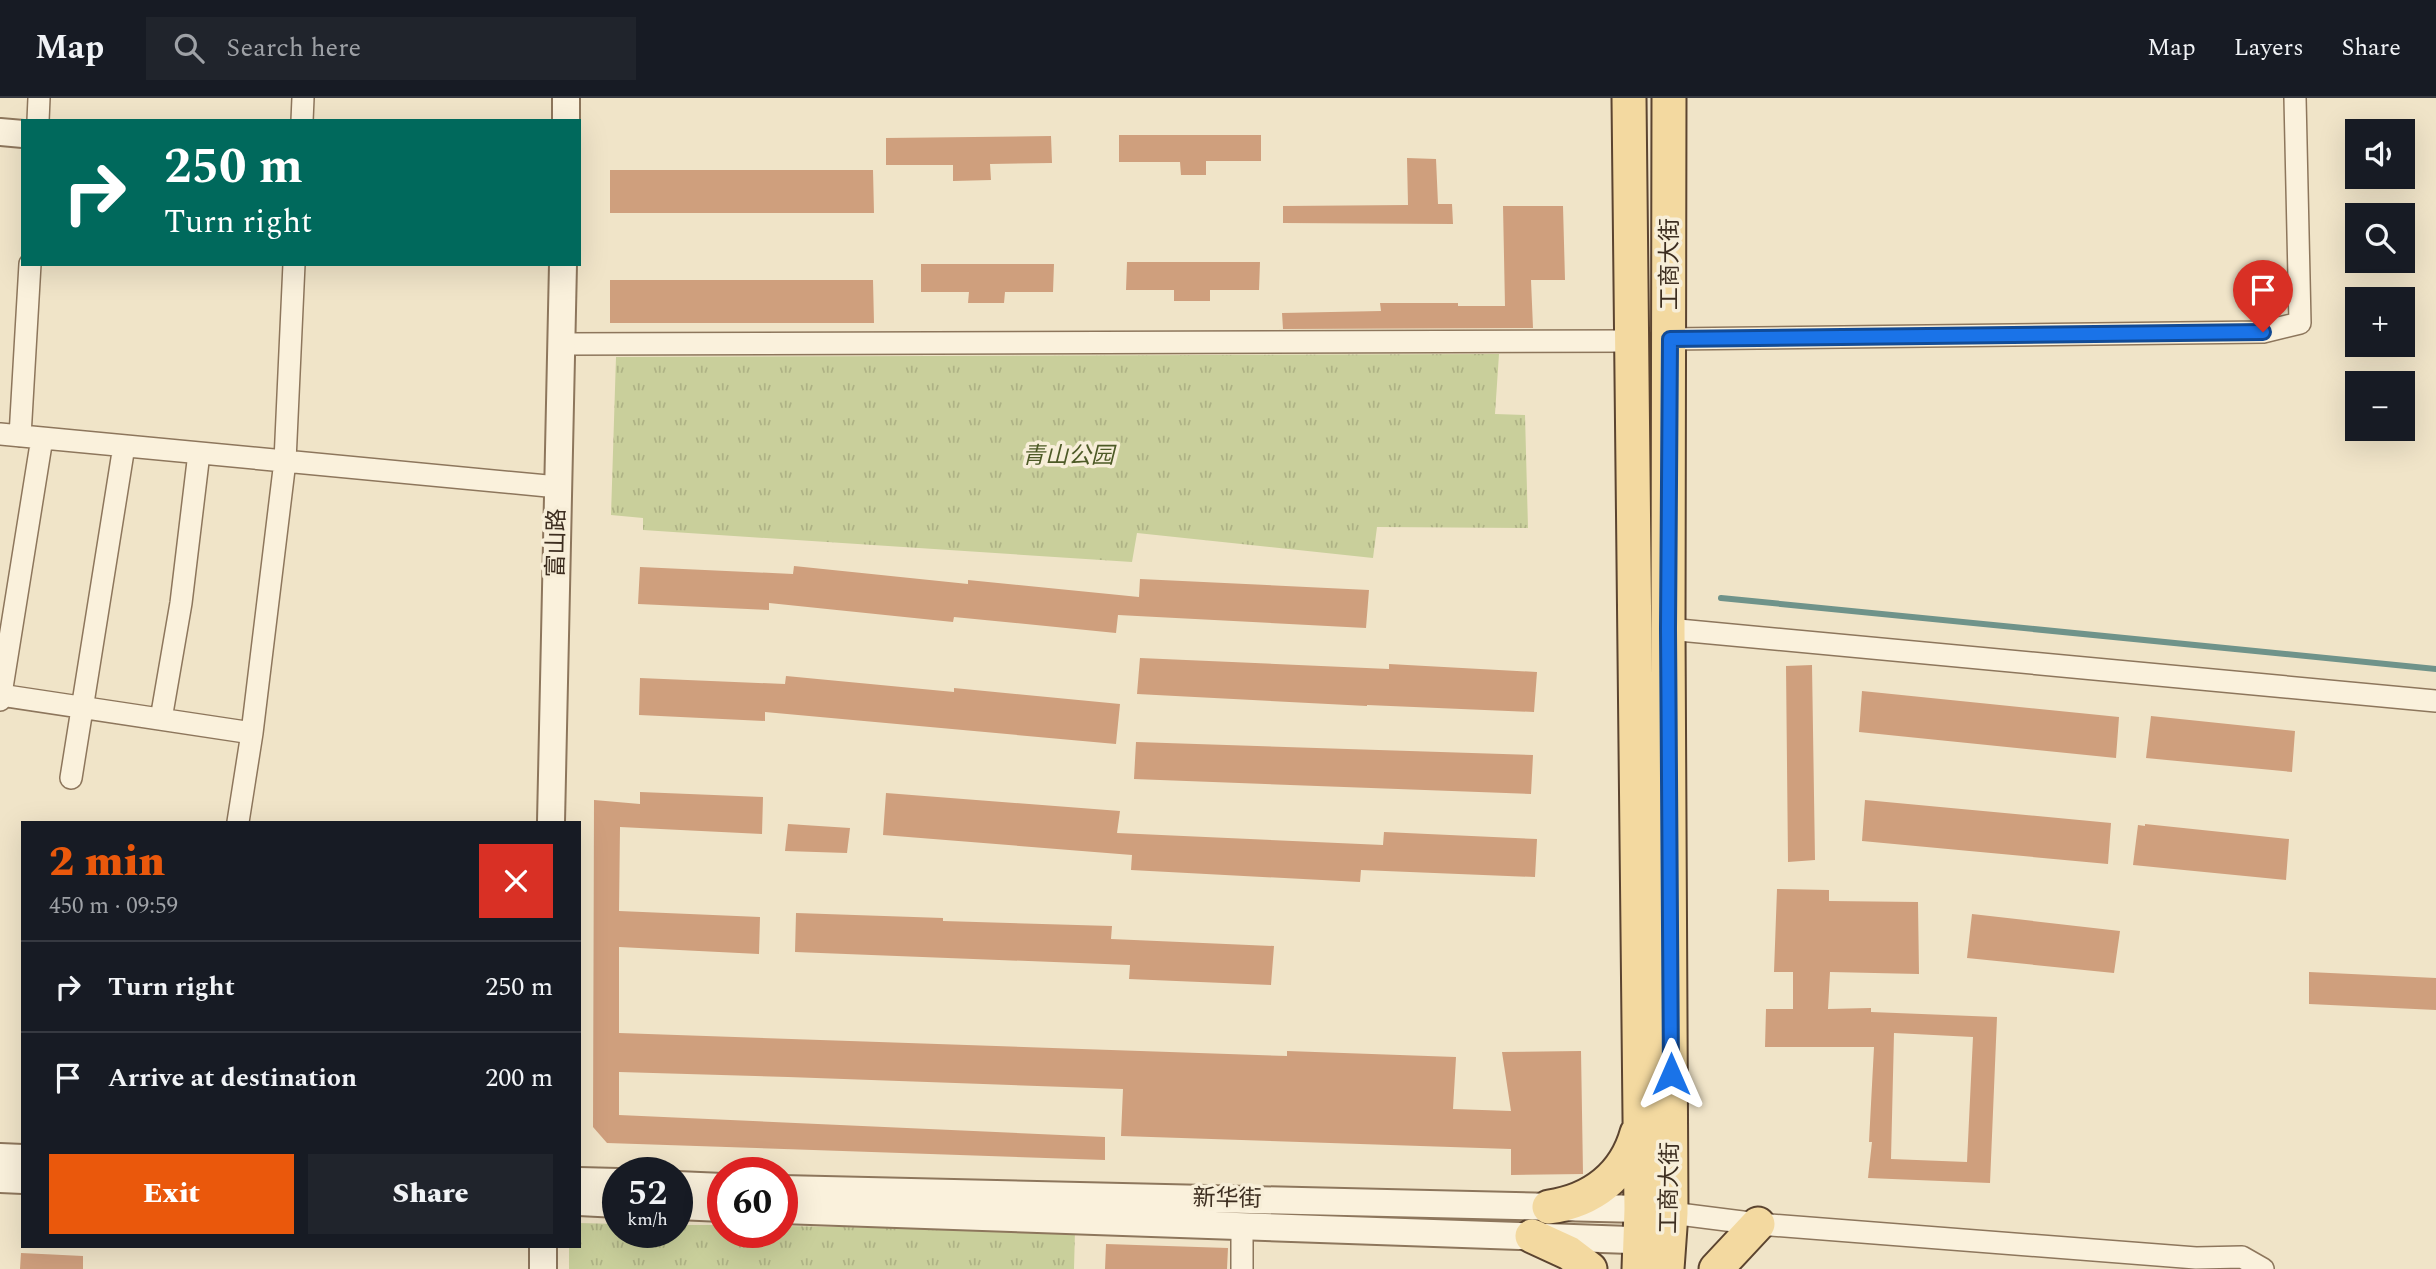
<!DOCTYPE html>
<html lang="en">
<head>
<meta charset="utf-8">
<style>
	:root { --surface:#171b24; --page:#20242c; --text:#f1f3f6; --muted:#9ea1a6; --line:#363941; --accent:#ea580c }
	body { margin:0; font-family:Spectral,"Noto Sans SC",serif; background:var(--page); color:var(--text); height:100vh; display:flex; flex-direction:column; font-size:26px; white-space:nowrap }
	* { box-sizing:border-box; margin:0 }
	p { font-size:23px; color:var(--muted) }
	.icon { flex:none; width:38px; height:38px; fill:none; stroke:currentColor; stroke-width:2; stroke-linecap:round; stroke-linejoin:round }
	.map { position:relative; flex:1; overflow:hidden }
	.drawer { position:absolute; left:21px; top:723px; width:560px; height:427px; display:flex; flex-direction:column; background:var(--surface); border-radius:0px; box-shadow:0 7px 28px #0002 }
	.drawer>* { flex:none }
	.guide { position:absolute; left:21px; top:21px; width:560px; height:147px; border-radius:0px; box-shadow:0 7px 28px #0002; background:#00695c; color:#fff; overflow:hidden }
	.buttons { position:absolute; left:2345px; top:21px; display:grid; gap:14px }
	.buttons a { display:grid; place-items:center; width:70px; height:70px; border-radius:0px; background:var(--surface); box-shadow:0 7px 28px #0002; font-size:35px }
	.speed { position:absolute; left:602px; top:1059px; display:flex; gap:14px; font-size:35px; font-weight:700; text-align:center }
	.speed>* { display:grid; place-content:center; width:91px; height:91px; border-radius:50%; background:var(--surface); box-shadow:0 7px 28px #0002; line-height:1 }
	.speed small { font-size:18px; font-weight:400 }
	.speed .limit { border:10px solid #d22; background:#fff; color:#111 }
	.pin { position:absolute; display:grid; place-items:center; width:60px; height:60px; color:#fff; margin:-72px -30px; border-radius:50% 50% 50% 0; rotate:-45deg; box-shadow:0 0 7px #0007 }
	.pin .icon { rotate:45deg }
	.me { position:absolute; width:77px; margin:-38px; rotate:0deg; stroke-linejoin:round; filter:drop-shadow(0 0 5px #0008) }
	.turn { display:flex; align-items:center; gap:24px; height:147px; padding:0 28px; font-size:32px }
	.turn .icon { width:91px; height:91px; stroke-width:2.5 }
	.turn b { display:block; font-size:49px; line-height:60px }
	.round { display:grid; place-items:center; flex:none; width:74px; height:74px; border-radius:0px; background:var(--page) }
	.summary { display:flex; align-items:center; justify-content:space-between; height:119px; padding:0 28px }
	h1 { font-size:42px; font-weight:800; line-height:52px; color:var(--accent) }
	.cta { display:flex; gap:14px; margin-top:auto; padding:14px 28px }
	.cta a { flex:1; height:80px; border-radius:0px; background:var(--accent); color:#fff; font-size:28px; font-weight:800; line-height:80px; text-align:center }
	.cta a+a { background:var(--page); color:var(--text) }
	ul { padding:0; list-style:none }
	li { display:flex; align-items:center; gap:21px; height:91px; padding:0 28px; border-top:2px solid var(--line) }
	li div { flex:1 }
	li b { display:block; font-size:26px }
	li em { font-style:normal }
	header { display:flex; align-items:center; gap:42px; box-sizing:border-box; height:98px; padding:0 35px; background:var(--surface); border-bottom:2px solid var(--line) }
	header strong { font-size:33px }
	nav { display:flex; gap:38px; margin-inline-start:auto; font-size:24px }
	.search { width:490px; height:63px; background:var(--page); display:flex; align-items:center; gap:18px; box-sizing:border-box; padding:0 24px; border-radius:0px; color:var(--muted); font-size:26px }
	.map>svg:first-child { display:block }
	.park { fill:url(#park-tufts) }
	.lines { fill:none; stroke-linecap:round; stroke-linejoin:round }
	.stream { stroke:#6f938a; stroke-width:6 }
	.building { fill:#cf9f7d; fill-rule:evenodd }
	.minor-casing { stroke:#8d765c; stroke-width:24 }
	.tertiary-casing { stroke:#8d765c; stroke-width:30 }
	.primary-casing { stroke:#5b4430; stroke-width:37 }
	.minor { stroke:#faf1dc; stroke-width:21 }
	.tertiary { stroke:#faf1dc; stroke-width:26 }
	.primary { stroke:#f3d9a0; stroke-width:33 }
	.route-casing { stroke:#114b97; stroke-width:18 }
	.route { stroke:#1a73e8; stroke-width:12 }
	.labels { text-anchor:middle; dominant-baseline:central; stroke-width:7; stroke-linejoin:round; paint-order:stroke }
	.street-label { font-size:23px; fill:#3d2e20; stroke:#f7eed8 }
	.park-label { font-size:23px; font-style:italic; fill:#4d5a26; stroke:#f7eed8 }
</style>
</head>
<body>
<header>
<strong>Map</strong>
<div class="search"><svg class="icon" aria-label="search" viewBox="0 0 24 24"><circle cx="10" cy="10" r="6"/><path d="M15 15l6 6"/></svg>Search here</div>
<nav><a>Map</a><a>Layers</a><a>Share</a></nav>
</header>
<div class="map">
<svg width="2436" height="1171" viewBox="0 0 2436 1171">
	<defs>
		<pattern id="park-tufts" width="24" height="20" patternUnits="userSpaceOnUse" patternTransform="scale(1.75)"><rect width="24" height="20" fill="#c9cf9b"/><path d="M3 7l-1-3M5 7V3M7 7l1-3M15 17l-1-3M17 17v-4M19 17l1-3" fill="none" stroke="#aeb285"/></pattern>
	</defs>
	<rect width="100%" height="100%" fill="#f0e4c8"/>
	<path class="park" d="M1499 256 1495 316 1525 317 1528 430 1377 429 1373 460 1137 435 1132 464 643 432V420L611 417 616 259Z
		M579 1125 618 1126V1134H677V1127H723V1134H782V1128L1075 1133 1074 1171H569V1148H579Z"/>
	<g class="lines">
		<path class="stream" d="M1721 500 2436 571"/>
	</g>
	<path class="building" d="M1119 37H1261V63H1206V77H1181L1180 64H1119Z
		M1051 38 1052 65 990 66 991 82 953 83V67H886V40Z
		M1407 60 1436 61 1438 106H1452L1453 126 1283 125V108L1408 107Z
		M610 72H873L874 115H610Z
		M1503 108H1563L1565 182H1531L1533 230 1283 231 1282 215 1381 213 1380 205H1458V208H1505Z
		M1127 164H1260L1259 192H1210V203H1174V192H1126Z
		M921 166H1054L1053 194H1005L1004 205H968L969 194H921Z
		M610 182H873L874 225H610Z
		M794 468 968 486V482L1139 499 1140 481 1369 492 1366 530 1118 517 1116 535 954 519 953 524 769 505V512L638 506 640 469 793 476Z
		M1140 560 1389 571V566L1537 574 1534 614 1367 607V608L1137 596Z
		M1812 567 1815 762 1788 764 1786 568Z
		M786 578 954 594V590L1120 606 1116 646 765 614V623L639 617 640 580 785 586Z
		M1862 593 2119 619 2116 660 1859 634Z
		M2151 618 2295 633 2292 674 2146 660Z
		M1136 644 1533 657 1531 696 1134 681Z
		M640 694 763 699 762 736 620 729 619 813 760 819 759 856 619 849V935L1287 958V953L1456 959 1453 1011 1511 1013 1502 954 1581 953 1583 1076 1511 1077V1051L1121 1038 1123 991 788 979 619 974V1017L1105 1039V1062L607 1045 593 1029 594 702 640 706Z
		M886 695 1120 713 1117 735 1383 747 1384 734 1537 741 1535 779 1361 772 1360 784 1131 772 1132 757 883 737Z
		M1865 702 2111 725 2108 766 1862 743Z
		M788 726 850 730 847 755 785 753Z
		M2145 726 2289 741 2286 782 2133 767 2138 727 2145 728Z
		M1777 791 1829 792V803L1918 804 1919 876 1830 874 1828 911 1871 910V914L1997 919 1990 1085 1868 1080 1872 1044H1869L1874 949H1765L1766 911H1793V874H1774ZM1894 935 1973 939 1967 1064 1891 1061Z
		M796 815 943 820V823L1112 828 1111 841 1274 848 1271 887 1129 881 1130 867 795 854Z
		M1972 816 2120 833 2114 875 1967 860Z
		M2309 874 2436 880V912L2309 906Z
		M1106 1146 1228 1150 1227 1171H1105Z
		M21 1155 83 1158V1171H20Z"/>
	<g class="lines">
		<g class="minor-casing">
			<path id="minor" d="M38 23 39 0
				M302 23 303 0
				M1670 241 2263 234 2300 225 2295 0
				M561 246 1630 243
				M0 336 558 389
				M20 338 30 166
				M1668 531 2436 603
				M0 597 252 635
				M0 602 42 340
				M161 621 181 505 199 355
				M71 680 124 348
				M238 724 252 635 285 363 294 166
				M1671 1115 1758 1126 2196 1160 2242 1159 2263 1171
				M1242 1171V1128"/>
		</g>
		<g class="tertiary-casing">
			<path id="tertiary" d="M566 23V0
				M0 34 23 36
				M551 724 563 166
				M0 1059 23 1060
				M0 1081 23 1082
				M579 1083 618 1084
				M677 1087 723 1089
				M782 1091 1641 1111 1659 1113
				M579 1104 618 1106
				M677 1108 723 1110
				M782 1112 1658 1143
				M543 1171V1148"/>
		</g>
		<g class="primary-casing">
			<path id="primary" d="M1629 0 1641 1111 1639 1171
				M1549 1109C1592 1103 1625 1078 1637 1035
				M1532 1138 1569 1155 1590 1171
				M1667 1171 1671 1115 1668 531 1669 0
				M1716 1171 1758 1126"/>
		</g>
		<use href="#minor" class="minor"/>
		<use href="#tertiary" class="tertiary"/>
		<use href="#primary" class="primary"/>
	</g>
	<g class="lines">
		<g class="route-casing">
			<path id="route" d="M1671 976 1668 531 1670 241 2263 234"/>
		</g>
		<use href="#route" class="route"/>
	</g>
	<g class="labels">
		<g class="street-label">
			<text transform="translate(1670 166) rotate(-90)">工商大街</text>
			<text transform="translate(557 445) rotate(-89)">富山路</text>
			<text transform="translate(1670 1090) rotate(-89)">工商大街</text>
			<text transform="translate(1227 1101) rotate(1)">新华街</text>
		</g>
		<g class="park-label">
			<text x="1068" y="358">青山公园</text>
		</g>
	</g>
</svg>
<div class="buttons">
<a><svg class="icon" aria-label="sound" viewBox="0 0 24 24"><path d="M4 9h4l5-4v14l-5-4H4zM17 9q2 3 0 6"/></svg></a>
<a><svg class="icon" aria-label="search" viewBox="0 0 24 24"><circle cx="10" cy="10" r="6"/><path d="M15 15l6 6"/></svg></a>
<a>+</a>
<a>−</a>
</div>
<div class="speed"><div>52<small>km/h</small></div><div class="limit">60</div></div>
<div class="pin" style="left:2263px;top:234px;background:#d93025"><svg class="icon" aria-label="arrive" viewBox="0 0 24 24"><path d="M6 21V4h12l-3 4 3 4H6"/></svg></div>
<svg class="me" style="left:1671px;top:976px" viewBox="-20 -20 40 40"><path d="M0-17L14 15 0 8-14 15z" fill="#1a73e8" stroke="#fff" stroke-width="4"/></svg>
<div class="guide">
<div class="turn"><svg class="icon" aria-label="right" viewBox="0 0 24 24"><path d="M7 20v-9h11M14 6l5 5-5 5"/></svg><div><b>250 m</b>Turn right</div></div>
</div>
<section class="drawer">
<div class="summary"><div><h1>2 min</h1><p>450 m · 09:59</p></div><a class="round" style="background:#d93025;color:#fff"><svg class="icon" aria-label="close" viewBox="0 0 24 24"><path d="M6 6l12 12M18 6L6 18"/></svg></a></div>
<ul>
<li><svg class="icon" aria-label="right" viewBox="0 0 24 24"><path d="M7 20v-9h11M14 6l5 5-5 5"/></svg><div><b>Turn right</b></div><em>250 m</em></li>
<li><svg class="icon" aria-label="arrive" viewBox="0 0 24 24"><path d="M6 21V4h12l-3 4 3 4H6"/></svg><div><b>Arrive at destination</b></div><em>200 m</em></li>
</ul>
<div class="cta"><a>Exit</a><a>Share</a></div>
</section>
</div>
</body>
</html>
